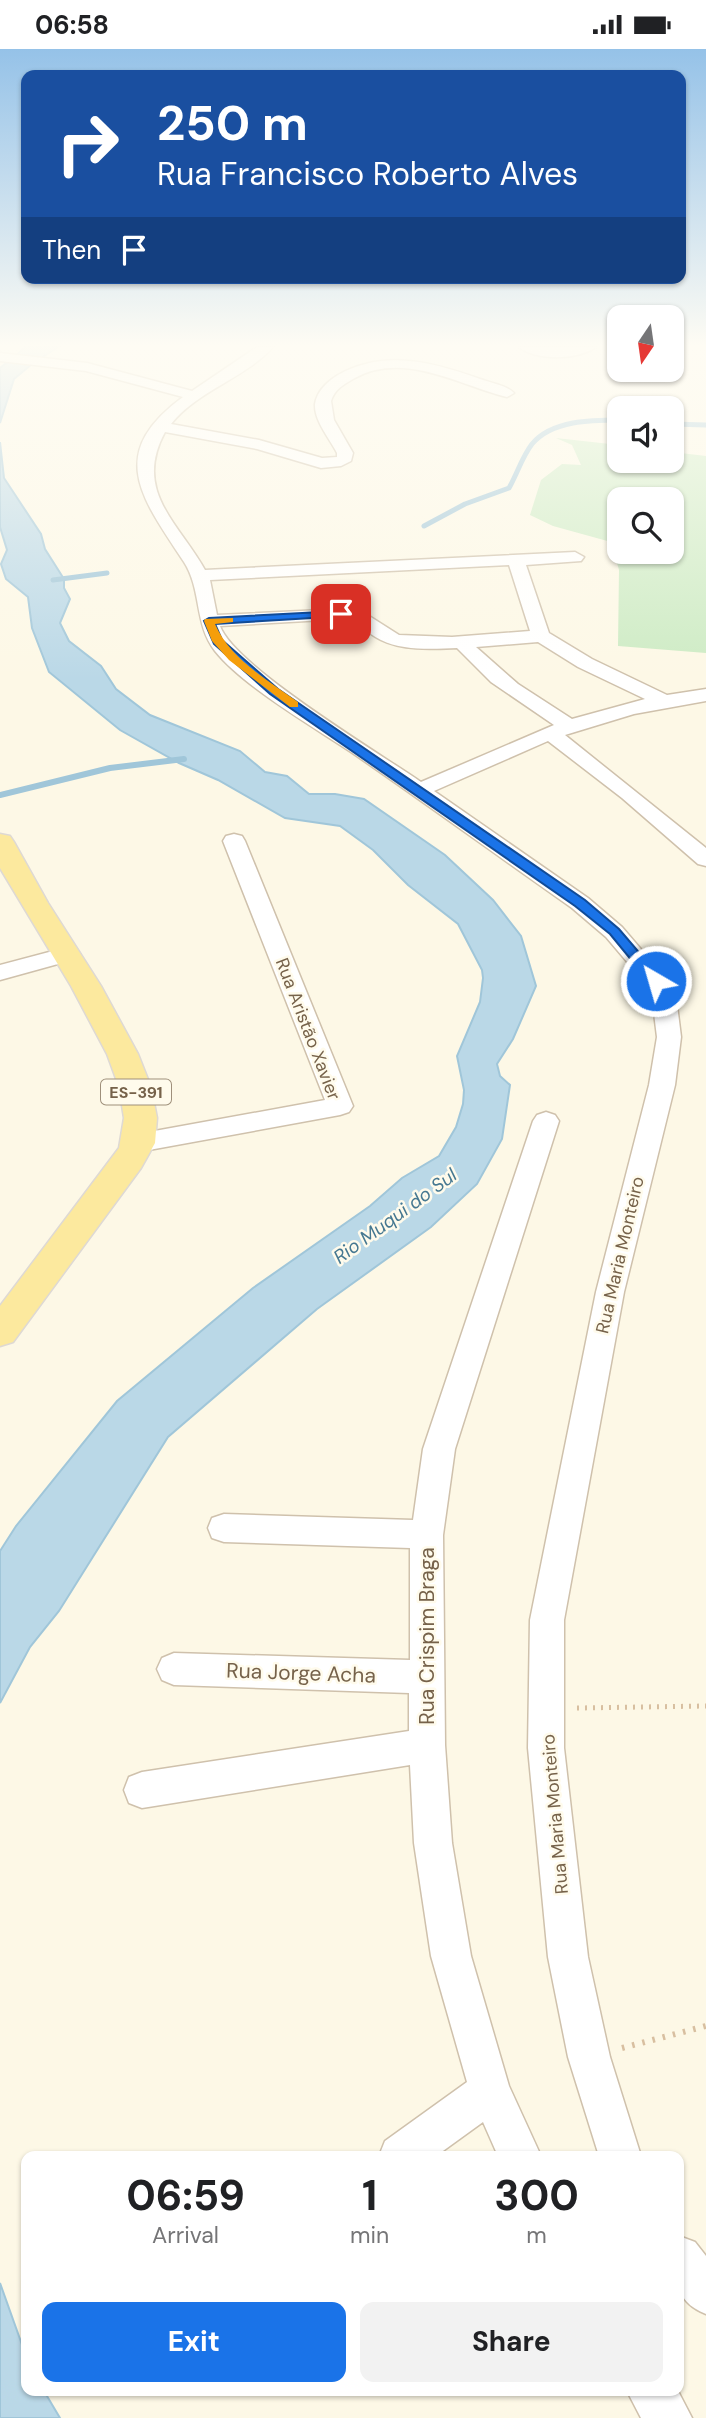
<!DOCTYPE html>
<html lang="en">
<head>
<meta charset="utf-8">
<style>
	:root { --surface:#fff; --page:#f2f2f2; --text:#202124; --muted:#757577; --accent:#1a73e8 }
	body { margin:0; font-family:"DM Sans",sans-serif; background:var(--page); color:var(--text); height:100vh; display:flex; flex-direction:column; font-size:26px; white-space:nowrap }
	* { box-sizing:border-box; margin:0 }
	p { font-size:23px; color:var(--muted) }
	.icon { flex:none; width:38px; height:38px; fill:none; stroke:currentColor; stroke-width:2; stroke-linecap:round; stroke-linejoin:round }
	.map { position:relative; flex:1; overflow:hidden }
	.drawer { position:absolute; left:21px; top:2102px; width:663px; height:245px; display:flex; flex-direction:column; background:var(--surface); border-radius:14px; box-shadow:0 2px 5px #0004 }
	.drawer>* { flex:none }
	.guide { position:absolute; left:21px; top:21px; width:665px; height:214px; border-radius:14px; box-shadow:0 2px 5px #0004; background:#1a4fa0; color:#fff; overflow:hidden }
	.needle { width:46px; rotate:193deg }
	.controls { position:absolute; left:607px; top:256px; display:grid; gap:14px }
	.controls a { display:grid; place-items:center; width:77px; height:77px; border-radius:14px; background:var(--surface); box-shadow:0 2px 5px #0004; font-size:35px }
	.pin { position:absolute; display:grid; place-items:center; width:60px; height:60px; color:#fff; margin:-30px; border-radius:14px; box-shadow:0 4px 10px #0006 }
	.me { position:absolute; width:77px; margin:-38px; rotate:322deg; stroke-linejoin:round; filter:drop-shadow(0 0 5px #0008) }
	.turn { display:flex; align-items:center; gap:24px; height:147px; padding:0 21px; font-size:32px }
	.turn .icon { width:91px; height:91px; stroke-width:2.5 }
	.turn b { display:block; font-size:49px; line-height:60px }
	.then { display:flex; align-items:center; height:66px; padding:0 21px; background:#0003; gap:14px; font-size:26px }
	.eta { display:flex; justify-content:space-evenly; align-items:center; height:119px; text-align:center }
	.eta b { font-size:42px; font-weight:700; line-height:49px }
	.button { display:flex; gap:14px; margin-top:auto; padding:14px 21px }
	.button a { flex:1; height:80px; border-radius:14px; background:var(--accent); color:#fff; font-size:28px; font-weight:700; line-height:80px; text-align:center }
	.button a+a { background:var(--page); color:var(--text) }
	.status { display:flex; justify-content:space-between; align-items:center; height:49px; padding:0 35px; background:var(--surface); direction:ltr }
	.status svg { height:19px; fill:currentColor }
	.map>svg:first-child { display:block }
	.green { fill:#cdebc4; fill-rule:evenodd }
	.water { fill:#bad8e7; stroke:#a0c6d9; stroke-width:2 }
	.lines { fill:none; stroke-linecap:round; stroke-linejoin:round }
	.stream-far1 { stroke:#a0c6d9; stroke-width:5 }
	.stream { stroke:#a0c6d9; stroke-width:6 }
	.minor-casing { stroke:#cfc1ac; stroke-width:3 }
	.major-casing { stroke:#ded9d4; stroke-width:3 }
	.path-far1 { stroke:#d8bfa0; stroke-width:5; stroke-dasharray:2 6; stroke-linecap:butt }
	.path { stroke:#d8bfa0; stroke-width:6; stroke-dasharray:2.5 8; stroke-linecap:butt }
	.minor { fill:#fff; fill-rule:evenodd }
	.major { fill:#fce99e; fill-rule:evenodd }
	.route { fill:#1a73e8; stroke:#114b97; stroke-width:2 }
	.slow { fill:#f59e0b }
	.labels { text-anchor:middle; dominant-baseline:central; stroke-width:5; stroke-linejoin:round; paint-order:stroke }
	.shield { fill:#fffbec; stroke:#9f907b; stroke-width:2 }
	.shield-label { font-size:16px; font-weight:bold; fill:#76624a }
	.street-label { font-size:18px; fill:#76624a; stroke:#fffbec }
	.water-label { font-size:19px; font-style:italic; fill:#467891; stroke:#fffbec }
	.near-street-label { font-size:21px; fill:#76624a; stroke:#fffbec }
</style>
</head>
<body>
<div class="status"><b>06:58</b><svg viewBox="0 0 49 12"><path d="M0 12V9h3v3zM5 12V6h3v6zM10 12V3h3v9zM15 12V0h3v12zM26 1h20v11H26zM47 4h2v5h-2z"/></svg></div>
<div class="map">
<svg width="706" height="2369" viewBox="0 0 706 2369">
	<rect width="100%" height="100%" fill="#fdf8e6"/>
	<path class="green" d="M556 389 619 396 620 411H672V403L706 407V604L618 597 619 521 611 493 553 477 530 466 541 431 562 415 581 416 572 396ZM620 450H672V502H620Z"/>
	<path class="water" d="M26 298H58L32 315 14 330 0 374V319Z
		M0 393 4 429 41 485 45 500 64 530V539L70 550 60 574 69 592 101 617 116 640 150 666 240 702 265 723 287 727 309 745H335L364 750 445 806 493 851 521 887 536 937 513 990 497 1015 500 1027 510 1036 502 1090 477 1135 431 1178 317 1260 168 1388 59 1562 30 1598 0 1654V1502L16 1477 117 1352 253 1239 370 1157 402 1129 439 1107 456 1078 463 1055 464 1041 457 1007 480 953 483 929 482 921 458 875 408 836 373 801 340 777 285 769 218 731 179 714 120 681 49 623 32 579 28 548 6 530 1 515 7 501 0 478Z
		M0 2234 26 2307V2342H44L60 2369H0Z"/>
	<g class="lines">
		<path class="stream-far1" d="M672 375 706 376
			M424 477 465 455 509 439C517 425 522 408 532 395 552 371 592 371 620 371
			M53 531 107 524"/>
		<path class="stream" d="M0 746 110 719 184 710"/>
		<g class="minor-casing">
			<path id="minor" d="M257 298H273C244 330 198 341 171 375L259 391 322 409 337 408V404C330 390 314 372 315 355 317 342 328 332 338 326 384 300 433 313 480 330 491 334 506 336 514 344L507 348C458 336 403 301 353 330 343 336 335 340 331 352L334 371 353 404 351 412 341 417 321 419 257 400 165 383C133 442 178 473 205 521L575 503 584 508 581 512 526 516 549 584 592 610 667 646 706 640V652L634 665 565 686 706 799V817L698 815 622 749 548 692 434 742 588 849 622 878 664 927 677 956 681 988 675 1036 624 1243 564 1571V1699L588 1908 610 2008 641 2107H599L568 2008 548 1908 528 1699 530 1571 596 1243 649 1036 657 988 653 956 645 934 606 888 572 859C498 807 425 754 351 703 312 677 243 637 215 602 194 575 202 541 184 513 142 449 105 405 183 348L86 322 0 312V304L87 314 192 342ZM509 516 530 582 452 588 399 586 366 565 342 560 217 566 210 531ZM342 570C358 573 367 584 381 591 403 602 433 600 457 599L491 633 554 676 421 733C379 704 234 617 220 577ZM538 593 578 618 645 650 572 670 518 635 476 598Z
				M519 298H596C578 311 537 312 519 298Z
				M234 785 242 787 245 792 353 1057 349 1063 340 1066 138 1103 129 1101 125 1094 129 1087 138 1085 325 1051 223 792 226 787Z
				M68 898 76 900 80 905 76 910 0 931V916Z
				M546 1063 555 1066 559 1072 455 1400 443 1486 445 1696 452 1794 471 1907 509 2037 541 2107H498L483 2073 436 2107H379L385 2092 467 2033 431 1907 414 1794 410 1716 142 1759 129 1754 124 1741 129 1728 142 1723 409 1682V1644L174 1636 162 1631 157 1620 162 1609 174 1604 410 1611V1499L224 1493 212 1489 208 1479 212 1469 224 1465 413 1471 423 1400 533 1072 537 1066Z
				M679 2187 695 2193 706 2207V2265C668 2250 679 2223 679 2187Z
				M627 2342H678L692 2369H641Z"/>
		</g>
		<g class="major-casing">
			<path id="major" d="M0 785 10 787 14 793 48 854 101 937 138 1005 151 1038 157 1069 155 1094 141 1119 13 1293 0 1297V1257L119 1099 124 1069 119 1038 107 1005 71 937 0 819Z"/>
		</g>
		<path class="path-far1" d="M577 1659 706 1657"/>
		<path class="path" d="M622 1999 706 1977"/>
		<use href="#minor" class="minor"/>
		<use href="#major" class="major"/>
	</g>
	<linearGradient id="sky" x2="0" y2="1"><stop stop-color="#95c2e8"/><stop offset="0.47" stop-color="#fefcf4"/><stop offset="1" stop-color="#fefcf4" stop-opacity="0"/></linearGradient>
	<rect width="706" height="630" fill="url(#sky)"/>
	<path class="route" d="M341 562 345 563V567L215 575 222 591 278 640 585 851 619 880 661 929V935H651L610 885 575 857 270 645 214 595 204 572 209 569Z"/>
	<path class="slow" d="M233 569V573L215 575C230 610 268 631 298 653V658H290L229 611 212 592 204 572 205 570Z"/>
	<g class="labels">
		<rect class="shield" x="101" y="1030.5" width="70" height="25" rx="5"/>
		<g class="shield-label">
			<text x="136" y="1043">ES-391</text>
		</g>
		<g class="street-label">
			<text transform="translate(308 980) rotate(69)">Rua Aristão Xavier</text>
			<text transform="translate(620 1206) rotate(-77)">Rua Maria Monteiro</text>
			<text transform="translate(555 1765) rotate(-95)">Rua Maria Monteiro</text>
		</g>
		<g class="water-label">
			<text transform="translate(395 1167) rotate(-36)">Rio Muqui do Sul</text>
		</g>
		<g class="near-street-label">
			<text transform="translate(427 1587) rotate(-90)">Rua Crispim Braga</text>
			<text transform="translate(301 1624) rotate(2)">Rua Jorge Acha</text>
		</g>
	</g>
</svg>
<div class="controls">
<a><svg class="needle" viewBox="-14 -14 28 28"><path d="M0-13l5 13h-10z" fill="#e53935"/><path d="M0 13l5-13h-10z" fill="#757577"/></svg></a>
<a><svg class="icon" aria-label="sound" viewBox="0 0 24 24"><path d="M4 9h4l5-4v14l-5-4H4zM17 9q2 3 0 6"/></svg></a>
<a><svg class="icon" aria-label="search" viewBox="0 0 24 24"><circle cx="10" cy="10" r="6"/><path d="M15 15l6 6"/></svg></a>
</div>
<div class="pin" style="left:341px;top:565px;background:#d93025"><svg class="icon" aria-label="arrive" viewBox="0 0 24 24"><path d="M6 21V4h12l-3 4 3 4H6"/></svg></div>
<svg class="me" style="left:656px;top:932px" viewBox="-20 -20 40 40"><circle r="17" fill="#1a73e8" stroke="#fff" stroke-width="3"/><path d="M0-11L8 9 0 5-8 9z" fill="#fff"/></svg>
<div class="guide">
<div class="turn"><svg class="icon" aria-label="right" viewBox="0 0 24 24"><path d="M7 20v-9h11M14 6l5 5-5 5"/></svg><div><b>250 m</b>Rua Francisco Roberto Alves</div></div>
<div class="then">Then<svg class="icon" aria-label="arrive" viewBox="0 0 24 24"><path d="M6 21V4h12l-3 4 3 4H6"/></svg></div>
</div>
<section class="drawer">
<div class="eta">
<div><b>06:59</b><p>Arrival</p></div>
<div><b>1</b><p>min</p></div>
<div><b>300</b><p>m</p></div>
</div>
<div class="button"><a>Exit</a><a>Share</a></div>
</section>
</div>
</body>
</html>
